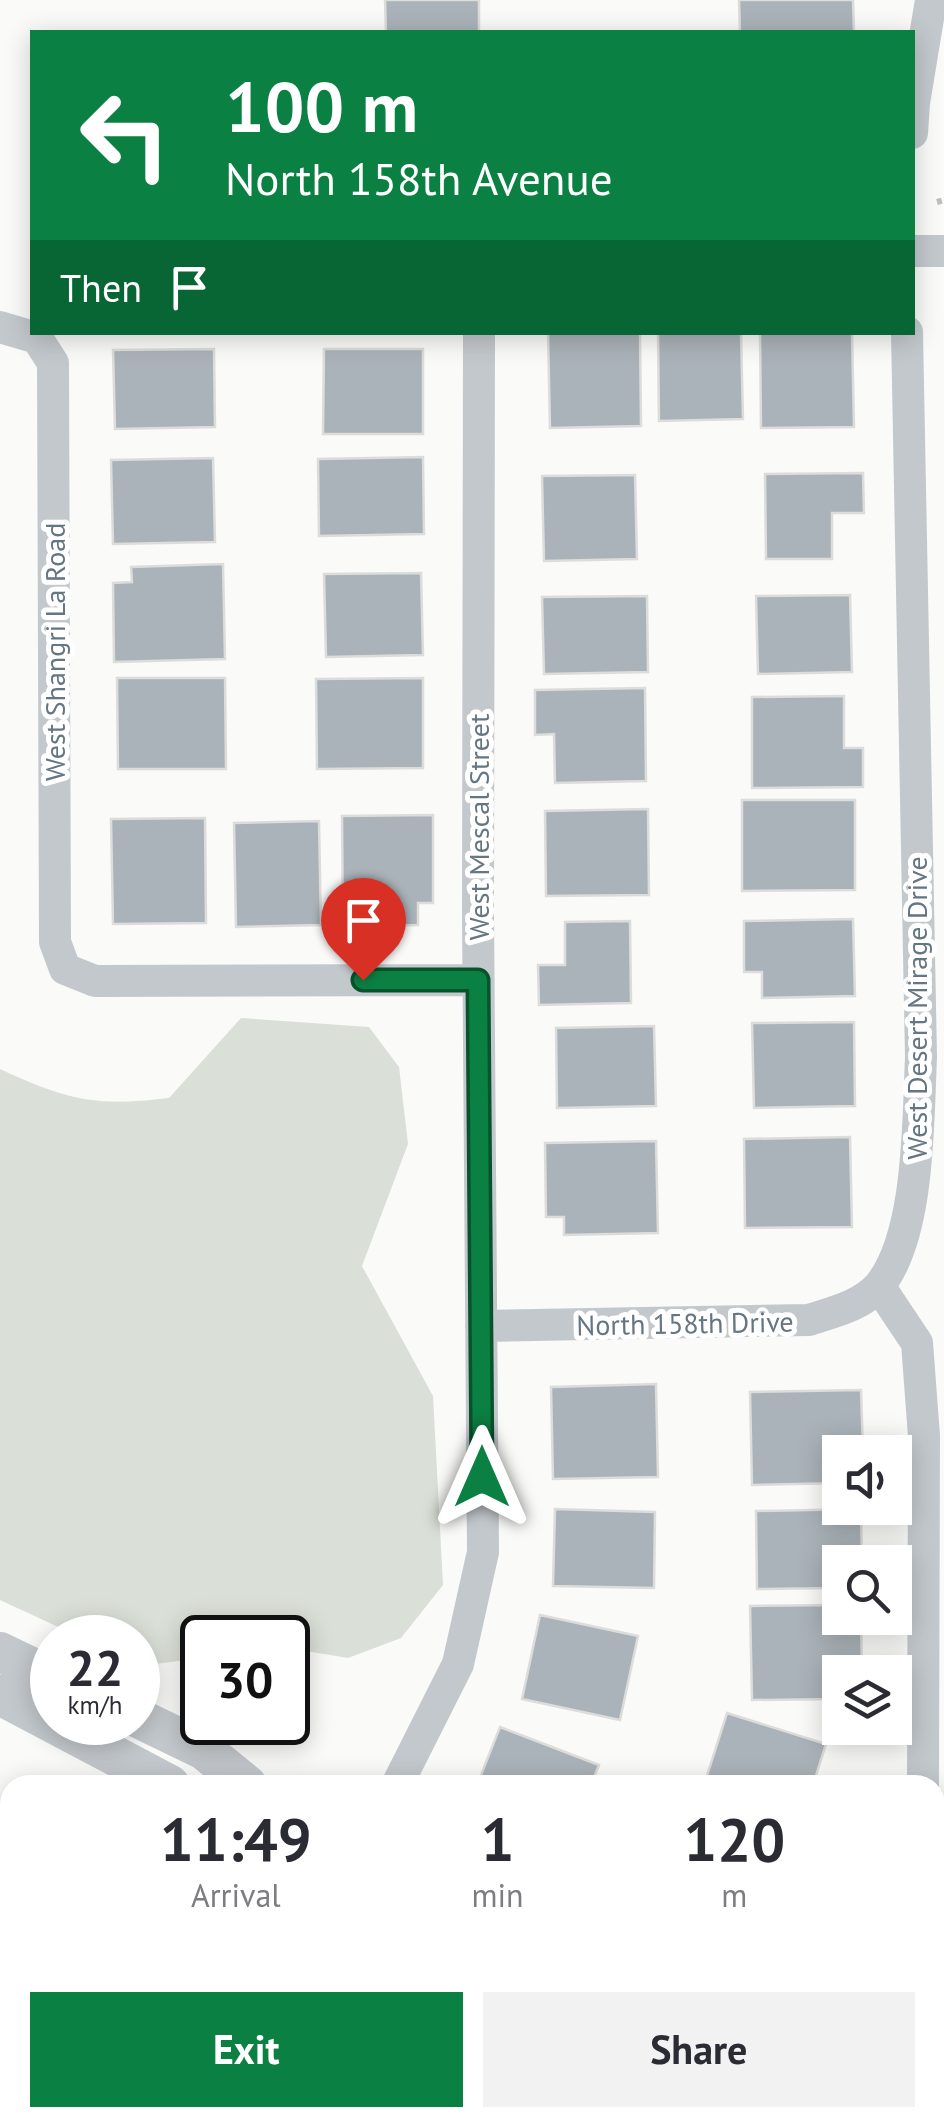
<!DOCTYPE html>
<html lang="en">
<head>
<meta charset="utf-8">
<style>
	:root { --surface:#fff; --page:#f2f2f3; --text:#2b2b33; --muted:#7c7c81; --accent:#0b8043 }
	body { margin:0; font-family:"PT Sans",sans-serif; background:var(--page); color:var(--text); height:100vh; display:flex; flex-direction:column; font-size:38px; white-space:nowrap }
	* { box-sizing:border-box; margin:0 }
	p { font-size:32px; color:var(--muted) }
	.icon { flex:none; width:55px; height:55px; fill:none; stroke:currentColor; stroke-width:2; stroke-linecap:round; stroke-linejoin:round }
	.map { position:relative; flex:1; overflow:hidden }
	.details { position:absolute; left:0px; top:1775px; width:945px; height:352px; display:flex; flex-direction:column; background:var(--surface); border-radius:30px 30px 0 0; box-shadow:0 5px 25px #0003 }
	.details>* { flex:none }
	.hud { position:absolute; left:30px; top:30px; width:885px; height:305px; border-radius:0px; box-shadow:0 5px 25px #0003; background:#0b8043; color:#fff; overflow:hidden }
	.buttons { position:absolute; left:822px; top:1435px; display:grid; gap:20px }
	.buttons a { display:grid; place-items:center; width:90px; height:90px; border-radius:0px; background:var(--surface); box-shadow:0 5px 25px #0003; font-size:50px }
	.speed { position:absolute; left:30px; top:1615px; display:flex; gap:20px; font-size:50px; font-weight:700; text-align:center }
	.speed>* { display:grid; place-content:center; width:130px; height:130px; border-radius:50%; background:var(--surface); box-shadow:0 5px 25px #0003; line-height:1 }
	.speed small { font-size:25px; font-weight:400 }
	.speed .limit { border:5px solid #111; border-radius:15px; background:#fff; color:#111 }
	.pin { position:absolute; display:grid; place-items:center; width:85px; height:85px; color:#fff; margin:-102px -42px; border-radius:50% 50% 50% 0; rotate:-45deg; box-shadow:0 0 10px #0007 }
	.pin .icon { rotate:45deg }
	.me { position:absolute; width:110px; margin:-55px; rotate:0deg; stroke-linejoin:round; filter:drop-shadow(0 0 8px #0008) }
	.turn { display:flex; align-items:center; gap:35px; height:210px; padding:0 30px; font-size:45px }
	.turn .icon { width:130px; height:130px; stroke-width:2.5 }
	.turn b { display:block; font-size:70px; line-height:85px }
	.then { display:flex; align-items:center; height:95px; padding:0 30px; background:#0003; gap:20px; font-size:38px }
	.eta { display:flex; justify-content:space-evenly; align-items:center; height:170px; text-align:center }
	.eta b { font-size:60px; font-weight:700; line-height:70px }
	.cta { display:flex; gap:20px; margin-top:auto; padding:20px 30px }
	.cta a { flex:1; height:115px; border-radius:0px; background:var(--accent); color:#fff; font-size:40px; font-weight:700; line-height:115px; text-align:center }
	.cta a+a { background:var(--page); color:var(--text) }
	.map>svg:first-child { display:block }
	.green { fill:#dadfd7 }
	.building { fill:#aab3b9; stroke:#dcdcda; stroke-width:2.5 }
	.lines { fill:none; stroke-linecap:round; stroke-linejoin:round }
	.path { stroke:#bbbfc2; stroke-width:6; stroke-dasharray:5 5; stroke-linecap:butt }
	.minor { stroke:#c3c8cc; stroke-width:32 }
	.tertiary { stroke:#c3c8cc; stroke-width:40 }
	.route-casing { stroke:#07532c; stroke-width:25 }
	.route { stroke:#0b8043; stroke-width:18 }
	.labels { text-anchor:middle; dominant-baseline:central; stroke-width:10; stroke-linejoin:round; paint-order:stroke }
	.street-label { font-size:28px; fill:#657683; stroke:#fff }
</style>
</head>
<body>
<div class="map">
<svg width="944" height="2127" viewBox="0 0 944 2127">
	<rect width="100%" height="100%" fill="#fafaf8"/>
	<path class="green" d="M241 1018 369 1027 399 1067 408 1144 362 1266 433 1396 443 1585 401 1638 348 1658 288 1648V1638H202V1658L140 1666 138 1664V1638L80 1637 0 1600V1069C67 1100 95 1107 169 1098Z"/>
	<path class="building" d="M385 0H479V32H386Z
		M739 0H853L854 32H740Z
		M548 332H640L641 426 550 428Z
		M658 332H741L743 419 659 421Z
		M760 332H852L854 427 761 428Z
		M214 349 215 427 115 429 113 350Z
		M324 349H423V434H323Z
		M423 457 424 534 319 536 318 459Z
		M213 458 215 542 113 544 111 460Z
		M863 473 864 513H832V559H766L765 474Z
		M635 475 637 559 544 561 542 476Z
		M223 564 225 659 114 662 113 583 132 582 131 567Z
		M421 573 423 655 326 657 324 574Z
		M850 595 852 672 758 674 756 596Z
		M647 596 648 672 544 674 542 597Z
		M117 678H225L226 769H118Z
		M423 678V768L317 769 316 679Z
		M645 688 646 781 555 783 554 734 535 735V690Z
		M844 696V748H863V787L752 788V697Z
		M742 800H855V890L742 891Z
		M648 809 649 895 546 896 545 811Z
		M433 815V903H418V925L343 926 342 816Z
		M205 818 206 923 113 924 111 819Z
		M319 821 321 925 236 927 234 823Z
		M853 919 855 996 762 998V972H744V921Z
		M630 921 631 1003 539 1005 538 965H565V922Z
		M854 1022 855 1106 754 1108 752 1023Z
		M654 1026 656 1106 557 1108 556 1028Z
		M850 1137 852 1227 745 1228 744 1139Z
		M656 1141 658 1233 564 1235V1217H546L545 1143Z
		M656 1384 658 1477 553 1479 551 1387Z
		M861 1390 863 1452H840V1483L752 1485 750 1392Z
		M555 1509 655 1512 654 1588 553 1586Z
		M861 1509 862 1562H840V1588L757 1589 756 1511Z
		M840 1605V1618H861L862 1672H840V1699L752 1700 750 1606Z
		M540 1615 638 1636 620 1720 522 1699Z
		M727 1713 826 1744 813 1785H704Z
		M500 1727 599 1765 591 1785H477Z
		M0 1851H10V1922L0 1923Z
		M0 1937H10V2006H0Z
		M78 2118H152V2127H78Z
		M333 2118H395V2127H333Z
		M466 2118H540L541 2127H466Z"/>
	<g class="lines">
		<path class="path" d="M937 202 944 200"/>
		<path class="minor" d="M912 133 914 103 931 0
			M912 251H944
			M0 327 37 338 53 363 55 942 65 969 95 981 478 980
			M879 1286 917 1343 924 1436 923 1785
			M481 1326 809 1320C833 1312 861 1306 879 1286 920 1236 918 1120 921 1057L907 332
			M397 1785 458 1664 483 1552 478 913 479 332
			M227 2118V2127
			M627 2127 628 2118"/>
		<path class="tertiary" d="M0 1652 52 1677
			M0 1695 170 1785
			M138 1718 204 1750 247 1785
			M935 2049 944 2051"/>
	</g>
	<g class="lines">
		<g class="route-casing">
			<path id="route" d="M363 980H478L482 1477"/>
		</g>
		<use href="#route" class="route"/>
	</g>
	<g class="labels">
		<g class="street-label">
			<text transform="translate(54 652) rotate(-90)">West Shangri La Road</text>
			<text transform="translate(478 827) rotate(-90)">West Mescal Street</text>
			<text transform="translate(916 1008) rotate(-90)">West Desert Mirage Drive</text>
			<text transform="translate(685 1323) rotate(-1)">North 158th Drive</text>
		</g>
	</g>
</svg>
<div class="buttons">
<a><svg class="icon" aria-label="sound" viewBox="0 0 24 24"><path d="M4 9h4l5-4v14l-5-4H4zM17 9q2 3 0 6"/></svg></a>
<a><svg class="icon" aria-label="search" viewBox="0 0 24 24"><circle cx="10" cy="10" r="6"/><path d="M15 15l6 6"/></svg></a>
<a><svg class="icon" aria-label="layers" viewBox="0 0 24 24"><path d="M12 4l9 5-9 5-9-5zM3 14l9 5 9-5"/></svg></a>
</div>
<div class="speed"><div>22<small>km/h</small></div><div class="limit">30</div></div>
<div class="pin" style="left:363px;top:980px;background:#d93025"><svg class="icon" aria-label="arrive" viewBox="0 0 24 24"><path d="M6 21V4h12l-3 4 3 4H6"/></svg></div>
<svg class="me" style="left:482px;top:1477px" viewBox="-20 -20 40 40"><path d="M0-17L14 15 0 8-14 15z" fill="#0b8043" stroke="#fff" stroke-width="4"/></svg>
<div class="hud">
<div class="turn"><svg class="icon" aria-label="left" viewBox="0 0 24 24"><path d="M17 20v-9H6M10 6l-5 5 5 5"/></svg><div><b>100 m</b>North 158th Avenue</div></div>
<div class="then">Then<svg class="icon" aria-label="arrive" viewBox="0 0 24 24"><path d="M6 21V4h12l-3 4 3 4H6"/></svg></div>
</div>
<section class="details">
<div class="eta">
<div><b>11:49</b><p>Arrival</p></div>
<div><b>1</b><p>min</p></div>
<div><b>120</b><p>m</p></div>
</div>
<div class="cta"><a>Exit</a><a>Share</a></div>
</section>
</div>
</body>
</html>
